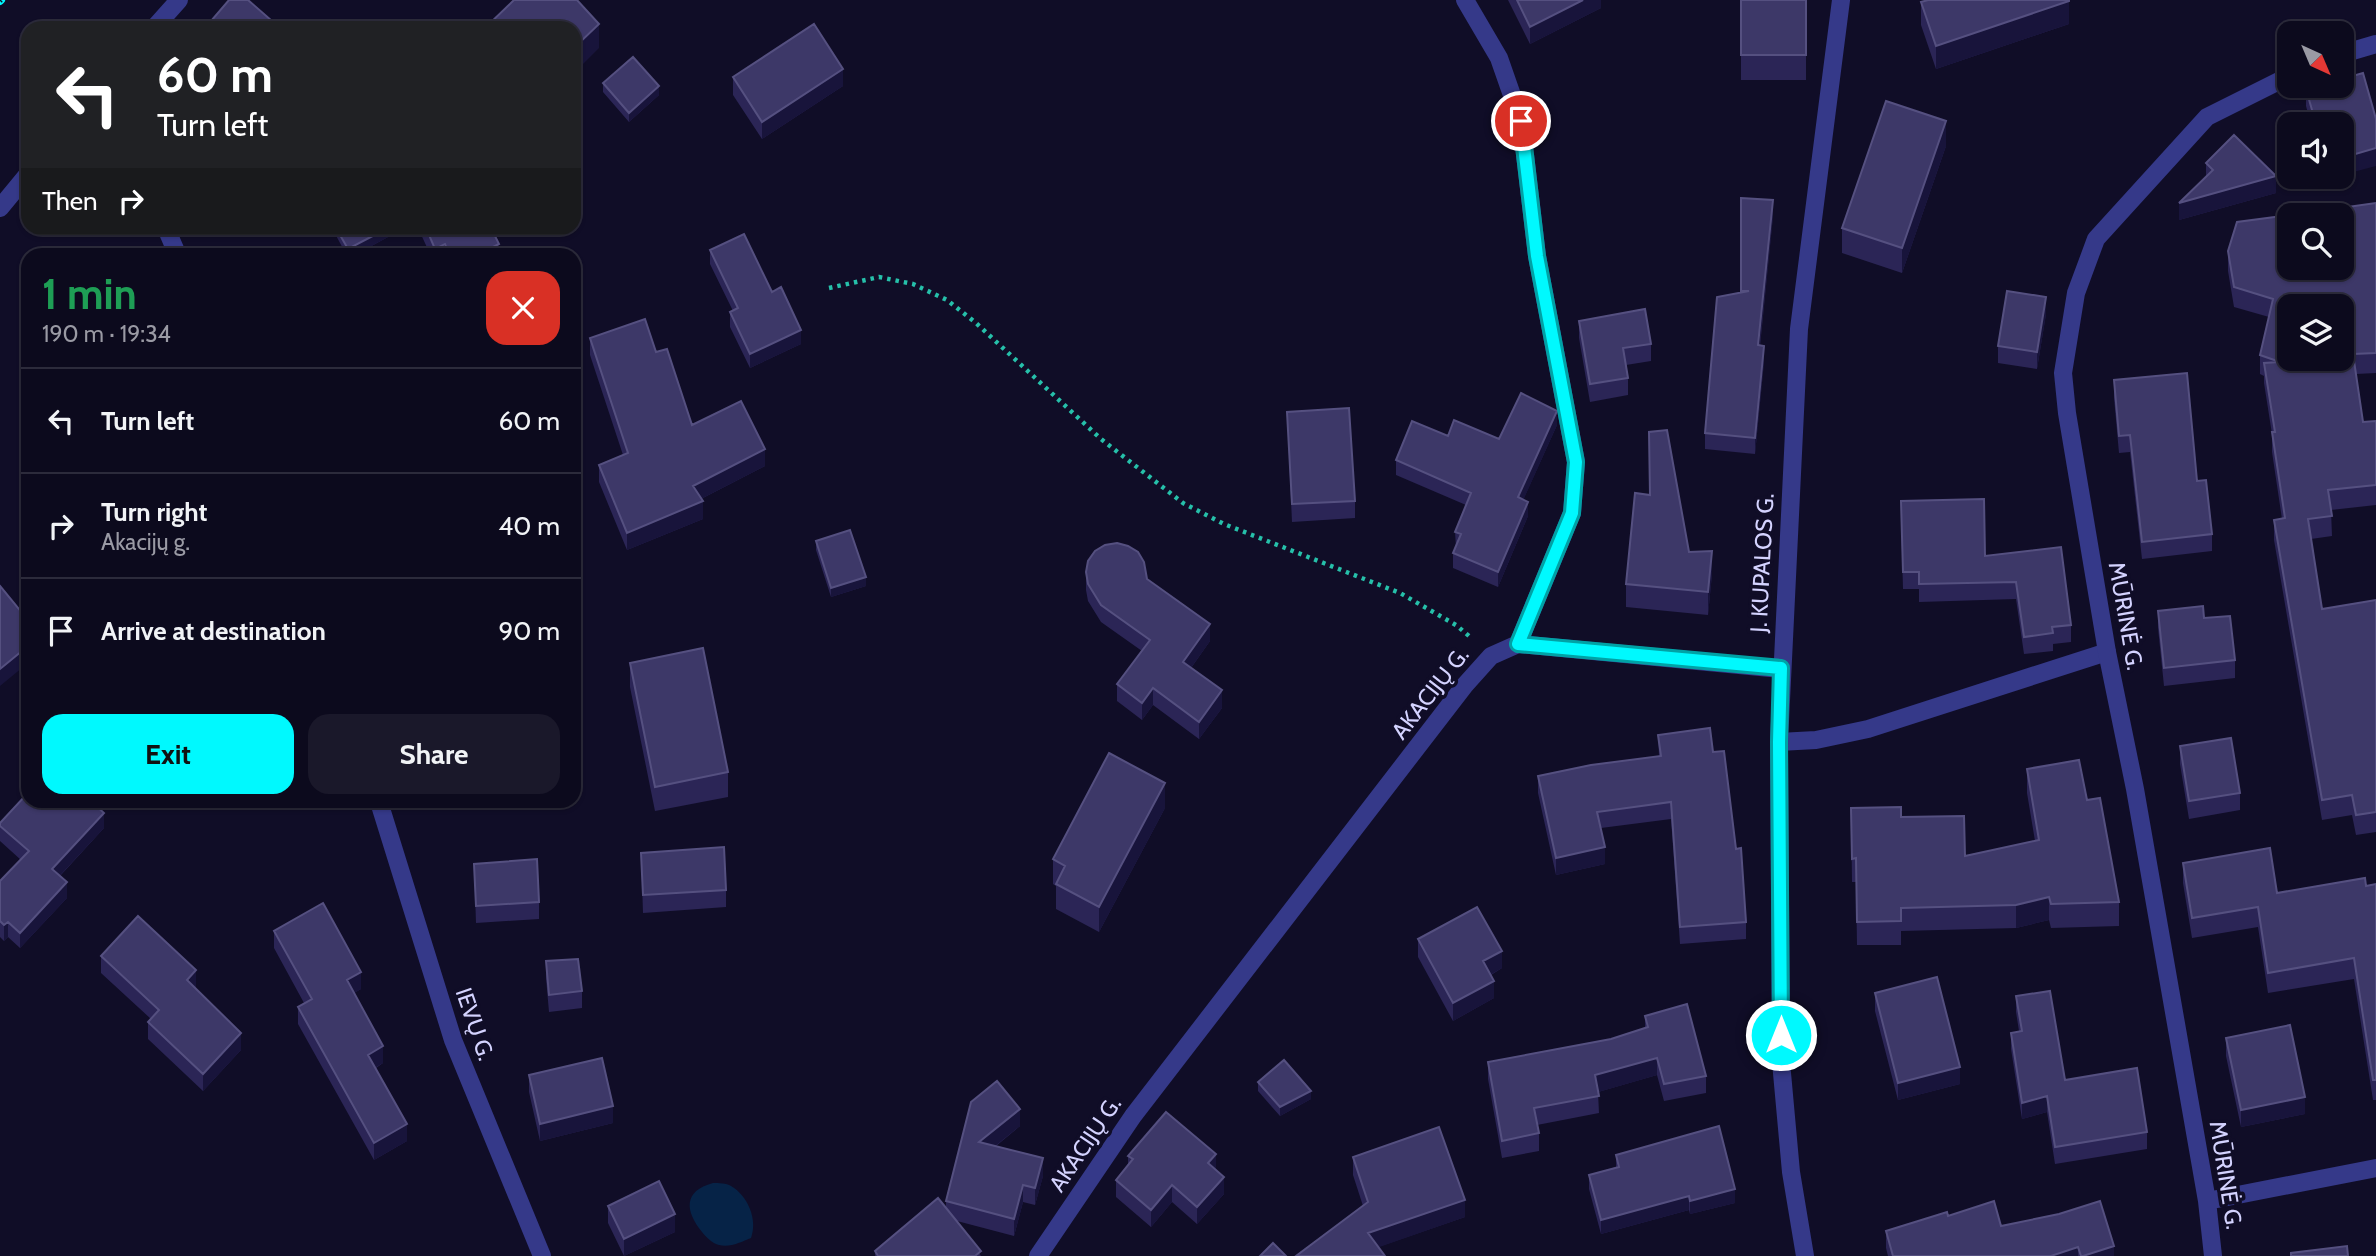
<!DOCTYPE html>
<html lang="en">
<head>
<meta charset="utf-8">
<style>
	:root { --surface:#0c0a1d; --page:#1a182a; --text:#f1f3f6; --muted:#9a9aa4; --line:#2c2b3b; --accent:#00f9fe }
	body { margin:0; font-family:Cabin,sans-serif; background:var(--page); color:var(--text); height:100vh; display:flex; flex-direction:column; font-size:26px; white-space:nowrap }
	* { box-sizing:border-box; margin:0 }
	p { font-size:23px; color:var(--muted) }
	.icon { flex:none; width:38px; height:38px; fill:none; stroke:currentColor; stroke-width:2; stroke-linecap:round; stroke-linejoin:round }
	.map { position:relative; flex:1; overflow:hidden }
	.sheet { position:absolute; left:21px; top:248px; width:560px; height:560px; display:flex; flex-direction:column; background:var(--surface); border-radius:21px; box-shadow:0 2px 5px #0004,0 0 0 2px var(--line) }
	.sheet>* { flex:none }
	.banner { position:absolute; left:21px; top:21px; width:560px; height:214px; border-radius:21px; box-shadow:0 2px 5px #0004,0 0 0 2px var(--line); background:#202124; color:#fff; overflow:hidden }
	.needle { width:46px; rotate:136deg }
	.controls { position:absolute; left:2277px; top:21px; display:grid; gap:14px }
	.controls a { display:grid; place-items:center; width:77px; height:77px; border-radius:14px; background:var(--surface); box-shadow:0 2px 5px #0004,0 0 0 2px var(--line); font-size:35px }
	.pin { position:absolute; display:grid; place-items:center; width:60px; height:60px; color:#fff; margin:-30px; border:4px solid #fff; border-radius:50%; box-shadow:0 2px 7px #0007 }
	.me { position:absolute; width:77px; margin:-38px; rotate:0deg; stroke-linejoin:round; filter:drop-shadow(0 0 5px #0008) }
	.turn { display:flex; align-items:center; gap:24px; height:147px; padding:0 21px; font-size:32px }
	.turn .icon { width:91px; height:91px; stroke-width:2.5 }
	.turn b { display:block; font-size:49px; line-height:60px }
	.then { display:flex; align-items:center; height:66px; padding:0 21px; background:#0003; gap:14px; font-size:26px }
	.round { display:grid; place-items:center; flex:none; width:74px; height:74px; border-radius:21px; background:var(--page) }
	.summary { display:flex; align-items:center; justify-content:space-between; height:119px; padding:0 21px }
	h1 { font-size:42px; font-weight:800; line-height:52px; color:#1e9e55 }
	.button { display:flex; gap:14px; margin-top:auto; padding:14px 21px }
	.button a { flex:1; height:80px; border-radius:21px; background:var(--accent); color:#111; font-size:28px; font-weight:800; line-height:80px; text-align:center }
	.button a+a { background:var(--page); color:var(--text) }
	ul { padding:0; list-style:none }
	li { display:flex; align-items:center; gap:21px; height:105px; padding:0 21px; border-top:2px solid var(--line) }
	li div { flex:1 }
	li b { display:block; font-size:26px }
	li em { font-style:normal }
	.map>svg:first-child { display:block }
	.water { fill:#062347 }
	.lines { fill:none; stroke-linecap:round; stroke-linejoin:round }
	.path { stroke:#26c0aa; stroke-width:4.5; stroke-dasharray:3.5 5; stroke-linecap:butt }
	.lane { stroke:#353989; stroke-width:18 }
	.street { stroke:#353989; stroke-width:18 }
	.rail-casing { stroke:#00f9fe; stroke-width:8 }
	.rail { stroke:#100d27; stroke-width:5; stroke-dasharray:16; stroke-linecap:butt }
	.wall { fill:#2b2556 }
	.shaded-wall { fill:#18143b }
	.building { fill:#3d3868; stroke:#555080; stroke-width:2; fill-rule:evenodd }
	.route-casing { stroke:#00a2a5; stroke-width:18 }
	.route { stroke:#00f9fe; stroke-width:12 }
	.labels { text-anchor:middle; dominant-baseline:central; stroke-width:7; stroke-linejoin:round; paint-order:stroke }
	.street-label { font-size:23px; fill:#d4d3ff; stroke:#100d27 }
</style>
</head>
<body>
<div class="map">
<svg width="2376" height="1256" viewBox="0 0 2376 1256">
	<rect width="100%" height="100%" fill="#100d27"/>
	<path class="water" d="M713 1183C719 1183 726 1183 731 1186 748 1196 758 1220 751 1238 741 1242 730 1248 719 1245 713 1244 706 1237 702 1232 685 1211 683 1191 713 1183Z"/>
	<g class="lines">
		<path class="path" d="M829 288 879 277 913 284 947 300 976 323 1101 439 1183 503 1224 524 1400 593 1456 625 1469 636"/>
		<path class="lane" d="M1779 742 1816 740 1868 729 2107 652"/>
		<path class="street" d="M154 28 179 0
			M2342 54 2376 44
			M0 208 28 174
			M166 228 178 256
			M1518 644 1781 669
			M379 802 453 1040 542 1256
			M2207 1201 2376 1168
			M1038 1256 1133 1116 1465 685 1491 656 1518 644 1572 513 1576 462 1537 256 1521 121 1499 58 1465 0
			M1805 1256 1791 1172 1781 1062 1779 742 1799 329 1841 0
			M2213 1256 2207 1201 2135 789 2107 652 2067 413 2063 373 2076 293 2096 239 2207 117 2289 76"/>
		<g class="rail-casing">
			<path id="rail" d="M0 1 1 0"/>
		</g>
		<use href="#rail" class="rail"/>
	</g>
	<path class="wall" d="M1508 0H1601V8L1530 44Z
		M1741 0H1806V80H1741Z
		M1921 2 2069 24 1936 69 1921 25Z
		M733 77 843 86 762 139 733 95Z
		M603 83 659 95 629 122 603 92Z
		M2306 89 2342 124H2311L2306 106Z
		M1946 146 1902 273 1842 253V228Z
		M2206 163 2276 193 2179 220 2206 176Z
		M1741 198 1773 216 1760 346 1764 362 1755 454 1705 449V433L1741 293Z
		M2376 203V373L2356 374 2363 422 2376 421V505L2331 510 2332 536 2311 539 2322 609 2376 600V832L2356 835 2352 815 2322 820 2274 540V520L2282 519 2272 452V434L2264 383V376L2260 374V355L2269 317 2234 307 2228 271V251L2343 239 2342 233V215H2340V208Z
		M332 228H387L388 237 353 256H347Z
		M418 228H504V232L495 236 499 256H431Z
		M710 250 801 344 750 368 730 327V312L733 311 710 264Z
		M2046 314 2037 369 1998 363V346Z
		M1579 321 1651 344V361L1626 365 1628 378V395L1590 402 1579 338Z
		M590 338 656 352 692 425 765 466 701 499 703 519 627 550 599 482V465L623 455 590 355Z
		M2114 380 2212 534V551L2142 559 2130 452 2119 453 2114 398Z
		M1287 412 1355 501V518L1292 522Z
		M1557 425 1523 500 1528 516 1498 587 1453 568V553L1456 547 1455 532 1466 505 1396 475V460L1499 439Z
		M1901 518 1985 556 2071 625V642L2053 644V651L2024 654 2016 599 1919 602V589H1903Z
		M816 541 866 586 831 597 816 550Z
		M1689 552 1712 574 1708 615 1626 607V584Z
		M1086 572 1147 579 1210 641 1191 668 1222 708 1199 739 1153 705 1142 720 1117 701V684L1142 651 1101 622 1088 601 1086 590Z
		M2158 611 2204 618 2235 660V678L2164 686 2158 628Z
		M630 663 728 772V797L655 811 630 687Z
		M1658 735 1713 752 1736 849 1746 922V939L1680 944 1671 819 1601 828 1605 864 1556 875 1538 793V776L1659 756Z
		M2180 746 2240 793V810L2189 819 2180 764Z
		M2027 769 2087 800 2119 902V926L2051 928 2049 920 2016 928 1901 931V945H1857L1856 882H1852L1851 808 1901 817 1965 856 2035 841 2027 793Z
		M28 802 104 828 60 876 67 898 20 948 8 937 4 941 0 937V881L21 860 0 841V823Z
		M1165 808 1099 932 1056 909V886L1053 884V859Z
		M641 853 726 890V907L643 913Z
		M2183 863 2277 893 2366 886 2376 884V1100H2373L2354 979 2268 993 2258 927 2192 938 2183 883Z
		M474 864 539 902V919L476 923Z
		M274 931 361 989 354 993 383 1063 376 1068 407 1141 374 1160 298 1024V1007L304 1003 274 948Z
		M1418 939 1502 968 1491 975 1494 998 1453 1021 1418 957Z
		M101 956 196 987 195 988 241 1050 203 1091 148 1039V1022L151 1019 101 973Z
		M546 961 582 991V1008L549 1012 546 978Z
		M1875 993 1960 1084 1898 1100 1875 1011Z
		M2016 996 2065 1080 2147 1132V1149L2055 1164 2047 1112 2022 1119 2011 1049V1033L2019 1031 2016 1012Z
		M1645 1016 1706 1076V1093L1664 1101 1657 1075 1598 1092 1599 1113 1537 1125 1539 1133V1151L1502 1158 1488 1079V1062L1611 1039 1645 1028Z
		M2226 1038 2305 1114 2241 1127 2226 1056Z
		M529 1075 613 1123 540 1141 529 1092Z
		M1258 1082 1311 1099 1280 1116 1258 1091Z
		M971 1102 1020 1126 996 1146 1043 1176 1035 1205 1023 1202 1014 1236 957 1221 981 1256H875V1251L946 1209V1201Z
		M1616 1155 1735 1203 1690 1214 1689 1210 1601 1234 1589 1189V1175L1616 1167Z
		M1128 1156 1216 1170 1224 1194 1197 1224 1172 1202 1151 1227 1116 1197V1180L1128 1165Z
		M1353 1157 1465 1217 1378 1247 1296 1256 1363 1206 1353 1175Z
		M608 1206 675 1232 624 1256 608 1223Z
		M1948 1216 2001 1226 2114 1256H1888L1886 1248V1231Z"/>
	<path class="shaded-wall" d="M1583 0H1601V8L1530 44V27Z
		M2069 1V24L1936 69V46Z
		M599 24V48L574 73V48Z
		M843 69V86L762 139V122Z
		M659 86V95L629 122V113Z
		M1946 121V146L1902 273V248Z
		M2376 148V166L2342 175V158Z
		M2276 176V193L2179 220V203Z
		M1773 200V216L1758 361V345Z
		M388 228V237L353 256H348V249Z
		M488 228H504V232L488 239Z
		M445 244V256H435V249Z
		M499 244V256H493V247Z
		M2046 297V314L2037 369V352Z
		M801 330V344L750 368V354Z
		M1764 346V362L1755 454V438Z
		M1557 411V425L1518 512V497Z
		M765 449V466L693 503V486Z
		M703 501V519L627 550V533Z
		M1528 502V516L1498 587V572Z
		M1712 551V574L1708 615V592Z
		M866 577V586L831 597V588Z
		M1210 624V641L1183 679V662Z
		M28 646V663L0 686V669Z
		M1153 688V705L1142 720V703Z
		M1222 690V708L1199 739V722Z
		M1165 783V808L1099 932V907Z
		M230 802H241L230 807Z
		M104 813V828L52 884V869Z
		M1605 847V864L1556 875V858Z
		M67 882V898L20 948V933Z
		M2049 897V920L2016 928V905Z
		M8 922V937L4 941V925Z
		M1502 951V968L1483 979V961Z
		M196 970V987L187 997V980Z
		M361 972V989L347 997V980Z
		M1494 981V998L1453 1021V1003Z
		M241 1033V1050L203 1091V1074Z
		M383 1046V1063L368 1072V1055Z
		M1657 1058V1075L1595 1093V1075Z
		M1960 1067V1084L1898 1100V1083Z
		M1311 1091V1099L1280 1116V1107Z
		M2047 1096V1112L2022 1119V1103Z
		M2305 1097V1114L2241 1127V1110Z
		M613 1106V1123L540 1141V1124Z
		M1020 1109V1126L979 1159V1142Z
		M407 1124V1141L374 1160V1143Z
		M1216 1154V1172L1208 1163Z
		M1043 1158V1176L1035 1205V1188Z
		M1224 1177V1194L1197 1224V1207Z
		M1023 1185V1202L1014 1236V1219Z
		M1172 1185V1202L1151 1227V1210Z
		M1735 1189V1203L1690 1214V1201Z
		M1689 1196V1210L1601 1234V1220Z
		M1465 1200V1217L1368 1251V1233Z
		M675 1214V1232L624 1256V1239Z
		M2114 1246V1256H2083Z
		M2078 1247V1256H2051Z"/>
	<path class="building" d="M229 0H248L280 28H205Z
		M514 0H577L599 24 574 48V28H485Z
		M1517 0H1583L1530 27Z
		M1741 0H1806V55H1741Z
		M1928 0H2069V1L1936 46 1921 2Z
		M814 24 843 69 762 122 733 77Z
		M633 57 659 86 629 113 603 83Z
		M2363 73 2376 119V148L2342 158V124H2316L2306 89 2317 86H2342V79Z
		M1886 101 1946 121 1902 248 1842 228Z
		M2234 135 2276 176 2179 203 2213 170 2206 163Z
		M1741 198 1773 200 1758 345 1764 346 1755 438 1705 433 1717 297 1749 291H1741Z
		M2376 203V353L2353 354 2363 422 2376 421V485L2328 490 2332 516 2308 519 2322 609 2376 600V812L2356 815 2352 795 2322 800 2274 520 2285 518 2272 432H2275L2264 363 2280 362 2260 355 2273 299 2234 287 2228 251 2237 222 2289 215V268H2342V237L2351 246 2340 208ZM2289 306H2342V359H2289Z
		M2315 212 2319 215H2289Z
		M336 228H388L348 249Z
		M426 228H491L499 244 493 247 498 256H450L445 244 435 249Z
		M744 234 772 292 781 287 801 330 750 354 730 312 738 308 710 250Z
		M2007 291 2046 297 2037 352 1998 346Z
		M1645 309 1651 344 1623 348 1628 378 1590 384 1579 321Z
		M645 319 656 352 667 349 692 425 741 401 765 449 693 486 703 501 627 533 599 465 628 453 590 338Z
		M2187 373 2197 481 2206 480 2212 534 2142 542 2130 435 2119 436 2114 380Z
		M1521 393 1557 411 1518 497 1528 502 1498 572 1453 553 1461 534 1455 532 1471 493 1396 460 1412 421 1448 436 1454 420 1499 439Z
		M1349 408 1355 501 1292 504 1287 412Z
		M1667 430 1689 552 1712 551 1708 592 1626 584 1635 493 1650 495 1649 432Z
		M1984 499 1985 556 2061 547 2071 625 2052 627 2053 633 2024 637 2016 582 1919 584V572H1903L1901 501Z
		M850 530 866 577 831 588 816 541Z
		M1117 543 1128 546 1138 552 1144 562 1147 579 1210 624 1183 662 1222 690 1199 722 1153 688 1142 703 1117 684 1150 640 1101 605 1088 584 1086 572 1088 561 1095 551 1105 545Z
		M0 586 28 620V646L0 669Z
		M2203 606 2204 618 2230 616 2235 660 2164 668 2158 611Z
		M703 648 728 772 655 787 630 663Z
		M1710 728 1713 752 1724 751 1736 849 1741 848 1746 922 1680 927 1671 802 1597 812 1605 847 1556 858 1538 776 1591 765 1661 756 1658 735Z
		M2231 738 2240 793 2189 801 2180 746Z
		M1109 753 1165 783 1099 907 1056 884 1065 866 1053 859Z
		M2079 760 2087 800 2100 798 2119 902 2051 904 2049 897 2016 905 1901 908V921L1857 922 1856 858 1852 859 1851 808 1901 807V817L1964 816 1965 856 2039 840 2027 769Z
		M25 796 28 798V802H92L104 813 52 869 67 882 20 933 8 922 4 925 0 921V881L29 851 0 826V823Z
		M724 847 726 890 643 895 641 853Z
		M2270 848 2277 893 2365 878 2366 886 2376 884V1080H2373L2354 958 2268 973 2258 907 2192 918 2183 863Z
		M537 859 539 902 476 906 474 864Z
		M323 903 361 972 347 980 383 1046 368 1055 407 1124 374 1143 298 1007 312 999 274 931Z
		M1477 907 1502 951 1483 961 1494 981 1453 1003 1418 939Z
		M138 916 196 970 187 980 241 1033 203 1074 148 1022 159 1010 101 956Z
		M578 959 582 991 549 995 546 961Z
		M1937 977 1960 1067 1898 1083 1875 993Z
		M2050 991 2065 1080 2137 1068 2147 1132 2055 1147 2047 1096 2022 1103 2011 1033 2022 1031 2016 996Z
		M1687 1004 1706 1076 1664 1084 1657 1058 1595 1075 1599 1096 1534 1108 1539 1133 1502 1141 1488 1062 1611 1039 1648 1027 1645 1016Z
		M2290 1025 2305 1097 2241 1110 2226 1038Z
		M602 1058 613 1106 540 1124 529 1075Z
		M1284 1060 1311 1091 1280 1107 1258 1082Z
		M997 1081 1020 1109 979 1142 1043 1158 1035 1188 1023 1185 1014 1219 946 1201 971 1102Z
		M1166 1112 1216 1154 1208 1163 1224 1177 1197 1207 1172 1185 1151 1210 1116 1180 1133 1159 1128 1156Z
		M1719 1126 1735 1189 1690 1201 1689 1196 1601 1220 1589 1175 1619 1167 1616 1155Z
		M1439 1127 1465 1200 1368 1233 1385 1256H1296L1368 1202 1353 1157Z
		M659 1181 675 1214 624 1239 608 1206Z
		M938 1198 981 1251 975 1256H878L875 1251Z
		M1994 1201 2001 1226 2059 1214 2100 1201 2114 1246 2083 1256H2081L2078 1247 2051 1256H1893L1886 1231 1947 1212 1948 1216Z
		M1273 1243 1286 1256H1260Z
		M2347 1246 2348 1256H2291V1253Z"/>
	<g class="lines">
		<g class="route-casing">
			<path id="route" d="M1521 121 1537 256 1576 462 1572 513 1518 644 1781 668 1779 742 1781 1035"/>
		</g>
		<use href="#route" class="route"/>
	</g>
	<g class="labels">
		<g class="street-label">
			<text transform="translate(1762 563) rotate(-87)">J. KUPALOS G.</text>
			<text transform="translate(2126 616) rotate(80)">MŪRINĖ G.</text>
			<text transform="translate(1430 693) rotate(-52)">AKACIJŲ G.</text>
			<text transform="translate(475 1024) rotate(71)">IEVŲ G.</text>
			<text transform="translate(1085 1144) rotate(-56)">AKACIJŲ G.</text>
			<text transform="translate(2226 1175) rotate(81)">MŪRINĖ G.</text>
		</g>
	</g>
</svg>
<div class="controls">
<a><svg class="needle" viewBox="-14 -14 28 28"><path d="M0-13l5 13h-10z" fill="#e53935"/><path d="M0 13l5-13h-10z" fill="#9a9aa4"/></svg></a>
<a><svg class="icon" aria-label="sound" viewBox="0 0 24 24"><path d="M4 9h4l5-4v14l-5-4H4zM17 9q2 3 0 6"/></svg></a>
<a><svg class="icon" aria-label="search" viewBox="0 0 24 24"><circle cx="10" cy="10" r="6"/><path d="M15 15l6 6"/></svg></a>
<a><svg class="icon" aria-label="layers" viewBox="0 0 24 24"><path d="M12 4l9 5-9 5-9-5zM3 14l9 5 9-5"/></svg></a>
</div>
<div class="pin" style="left:1521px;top:121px;background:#d93025"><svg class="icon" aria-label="arrive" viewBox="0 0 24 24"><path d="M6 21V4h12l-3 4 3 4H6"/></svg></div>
<svg class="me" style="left:1781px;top:1035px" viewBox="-20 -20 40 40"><circle r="17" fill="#00f9fe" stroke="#fff" stroke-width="3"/><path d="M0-11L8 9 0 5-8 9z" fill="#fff"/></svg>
<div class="banner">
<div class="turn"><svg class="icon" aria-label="left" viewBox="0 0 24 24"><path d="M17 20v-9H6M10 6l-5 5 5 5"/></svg><div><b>60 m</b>Turn left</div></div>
<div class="then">Then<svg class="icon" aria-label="right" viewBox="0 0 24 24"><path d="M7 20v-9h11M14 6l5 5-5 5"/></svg></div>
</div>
<section class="sheet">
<div class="summary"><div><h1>1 min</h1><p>190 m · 19:34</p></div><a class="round" style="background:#d93025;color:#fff"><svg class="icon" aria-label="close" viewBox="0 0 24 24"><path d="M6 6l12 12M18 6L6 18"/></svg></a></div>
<ul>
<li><svg class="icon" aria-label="left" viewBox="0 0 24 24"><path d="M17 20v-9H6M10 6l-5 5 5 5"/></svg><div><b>Turn left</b></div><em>60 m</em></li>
<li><svg class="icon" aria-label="right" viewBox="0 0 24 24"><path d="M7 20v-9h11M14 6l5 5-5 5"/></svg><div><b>Turn right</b><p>Akacijų g.</p></div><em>40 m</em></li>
<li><svg class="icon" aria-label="arrive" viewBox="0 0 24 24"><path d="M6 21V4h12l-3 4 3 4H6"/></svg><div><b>Arrive at destination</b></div><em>90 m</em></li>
</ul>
<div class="button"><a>Exit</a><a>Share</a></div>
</section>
</div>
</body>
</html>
